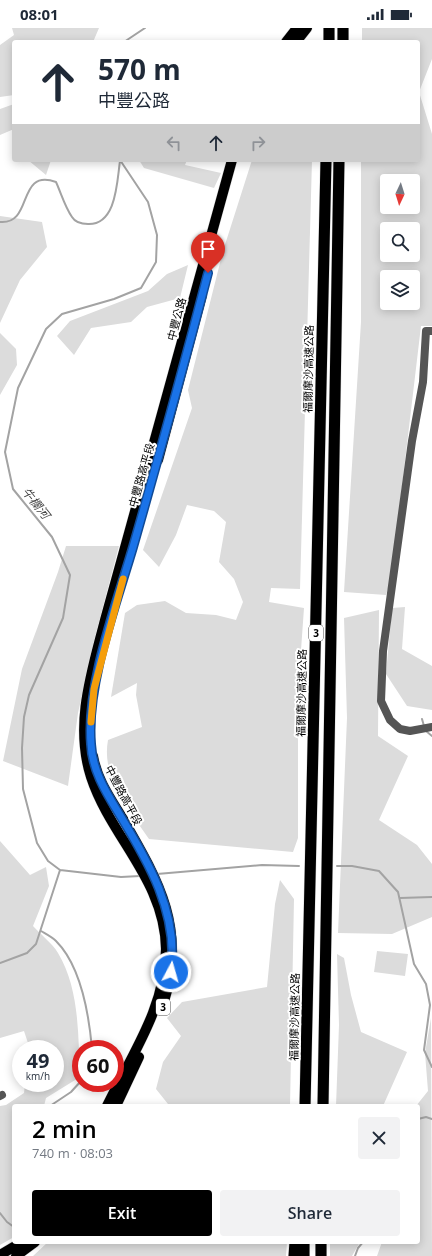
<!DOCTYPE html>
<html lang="en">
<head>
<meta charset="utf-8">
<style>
	:root { --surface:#fff; --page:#f2f2f3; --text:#1f2937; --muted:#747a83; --accent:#000 }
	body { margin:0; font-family:"Open Sans","Noto Sans TC",sans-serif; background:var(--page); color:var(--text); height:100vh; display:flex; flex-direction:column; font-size:15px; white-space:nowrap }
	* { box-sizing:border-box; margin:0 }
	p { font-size:13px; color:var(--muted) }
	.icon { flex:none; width:22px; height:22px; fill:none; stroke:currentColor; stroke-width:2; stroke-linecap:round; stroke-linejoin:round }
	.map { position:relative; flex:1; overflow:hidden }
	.details { position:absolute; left:12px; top:1076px; width:408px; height:140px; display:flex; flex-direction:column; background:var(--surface); border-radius:4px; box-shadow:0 2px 10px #0003 }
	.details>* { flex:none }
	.top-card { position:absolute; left:12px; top:12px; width:408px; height:122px; border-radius:4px; box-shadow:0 2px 10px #0003; background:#fff; color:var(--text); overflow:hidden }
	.needle { width:26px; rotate:184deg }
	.fabs { position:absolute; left:380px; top:146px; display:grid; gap:8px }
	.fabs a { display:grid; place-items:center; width:40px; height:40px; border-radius:4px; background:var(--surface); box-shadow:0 2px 10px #0003; font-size:20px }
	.speed { position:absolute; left:12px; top:1012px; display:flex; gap:8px; font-size:20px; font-weight:700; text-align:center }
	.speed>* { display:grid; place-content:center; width:52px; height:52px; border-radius:50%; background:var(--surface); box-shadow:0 2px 10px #0003; line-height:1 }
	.speed small { font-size:10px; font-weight:400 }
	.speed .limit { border:6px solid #d22; background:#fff; color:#111 }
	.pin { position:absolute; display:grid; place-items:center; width:34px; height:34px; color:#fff; margin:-41px -17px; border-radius:50% 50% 50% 0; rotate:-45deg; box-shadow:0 0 4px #0007 }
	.pin .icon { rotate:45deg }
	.me { position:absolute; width:44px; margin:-22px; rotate:6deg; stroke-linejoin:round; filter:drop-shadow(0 0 3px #0008) }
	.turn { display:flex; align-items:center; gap:14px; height:84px; padding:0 20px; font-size:18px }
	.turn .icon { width:52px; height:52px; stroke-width:2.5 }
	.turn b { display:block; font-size:28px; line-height:34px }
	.lanes { display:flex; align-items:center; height:38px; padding:0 20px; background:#0003; justify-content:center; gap:20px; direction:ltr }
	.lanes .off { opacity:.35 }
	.round { display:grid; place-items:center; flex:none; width:42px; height:42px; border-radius:4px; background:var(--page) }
	.overview { display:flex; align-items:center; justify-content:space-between; height:68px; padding:0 20px }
	h1 { font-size:24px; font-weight:600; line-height:30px; color:var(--accent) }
	.primary-button { display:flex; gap:8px; margin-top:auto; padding:8px 20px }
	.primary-button a { flex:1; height:46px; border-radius:4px; background:var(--accent); color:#fff; font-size:16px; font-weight:600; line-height:46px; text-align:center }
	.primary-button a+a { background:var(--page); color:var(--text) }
	.status { display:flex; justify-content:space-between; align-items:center; height:28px; padding:0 20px; background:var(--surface); direction:ltr }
	.status svg { height:11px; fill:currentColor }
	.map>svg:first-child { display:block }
	.green { fill:#dcdcdc; fill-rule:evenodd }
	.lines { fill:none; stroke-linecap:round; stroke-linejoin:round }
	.stream { stroke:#a3a3a3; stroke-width:2 }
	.major-casing { stroke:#dbdbdb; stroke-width:11 }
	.highway-casing { stroke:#dbdbdb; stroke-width:12 }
	.minor { stroke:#555; stroke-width:8 }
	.major { stroke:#000; stroke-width:10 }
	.highway { stroke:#000; stroke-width:11 }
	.route-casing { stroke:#114b97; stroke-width:10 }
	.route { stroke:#1a73e8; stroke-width:7 }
	.slow { stroke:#f59e0b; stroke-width:7 }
	.labels { text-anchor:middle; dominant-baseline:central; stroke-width:4; stroke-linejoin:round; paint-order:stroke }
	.shield { fill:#fff; stroke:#4c4c4c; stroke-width:1 }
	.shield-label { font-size:10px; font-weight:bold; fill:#000 }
	.street-label { font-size:11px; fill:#000; stroke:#fff }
	.water-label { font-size:12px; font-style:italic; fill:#444; stroke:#fff }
</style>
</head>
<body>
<div class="status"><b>08:01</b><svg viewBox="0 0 49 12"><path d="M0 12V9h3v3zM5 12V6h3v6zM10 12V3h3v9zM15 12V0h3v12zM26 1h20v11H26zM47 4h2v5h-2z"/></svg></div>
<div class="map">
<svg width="432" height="1228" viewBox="0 0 432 1228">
	<rect width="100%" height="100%" fill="#fff"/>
	<path class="green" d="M12 0H99L93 14H14V67L0 69V17L14 7Z
		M362 0H432V31L419 64 432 106V298H421L391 551 386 567 344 564 361 294V132H418V14H362ZM387 153H413V179H387ZM387 201H413V227H387ZM387 249H413V275H387Z
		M14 76V101L0 107V81Z
		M28 132H51L46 147Z
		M139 132H187L185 137 221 145 214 160 144 140Z
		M252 132H312L300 561 271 560 269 574 304 580 298 664V810L293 824 149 811C129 781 101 750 108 712L142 699 136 667 137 655 111 669 125 585 137 577 165 573 186 585 216 587 236 592 243 574 234 551 219 534 226 494 214 483 187 477 176 507 159 539 143 522 192 380 188 362 223 223Z
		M0 188 42 194 47 219 20 252 0 295Z
		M188 237 180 270 147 279 131 294 91 300 74 327 57 308 70 293 148 263 167 246Z
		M0 305 16 321 17 337 0 367Z
		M66 518H119L94 613 78 685 68 758 3 733 22 641 58 544Z
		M405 579 402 621 432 638V682L407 678 386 646 392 580Z
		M379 582 378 708 408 728 379 792 417 817 432 836V889L392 906 338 905 347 690 344 590Z
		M0 813 30 847 46 839 49 858 33 898C41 907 52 915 58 925 80 962 78 1008 80 1049L46 1070 44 1078H14V1209L0 1217V1078L6 1077 24 1065 25 1055H55V1021H30L24 1003 0 1010Z
		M280 852 294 871 290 1078H166L168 1076 156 1061 163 1034 181 1008 167 990 182 974 267 959 275 876Z
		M377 923 408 926 405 948 374 944Z
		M337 926 344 930 351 967 361 1004 407 1024 383 1078H336L339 997Z
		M431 990 432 1228H377L382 1214H418V1078H416L428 1063 425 1025Z
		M48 1214H287L286 1228H33Z
		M330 1214H360L352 1228H330Z"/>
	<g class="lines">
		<path class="stream" d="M124 14 145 0
			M120 132 148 174 157 207 156 234 141 260 114 271 62 286 46 301 18 360 5 424 13 461 52 509 70 547 63 590 29 667 24 689 22 720 23 761 37 815 48 833 60 842 121 849 140 848
			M0 194C34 197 16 140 56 154 61 165 65 179 72 189 75 194 82 196 88 196 117 197 117 152 120 133
			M422 691 424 698
			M426 703 432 708
			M337 838H352L379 843 398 864 414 936 426 956 430 977 424 1022 432 1039
			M157 846 262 837 299 838
			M400 870 432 869
			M41 903C46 906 52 909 56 913 81 938 89 987 92 1021
			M0 935 27 925 36 916 60 842
			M50 1078 71 1064 81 1053
			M418 1091 426 1089 432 1091
			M0 1185 7 1194 14 1199
			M355 1228 358 1220 363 1214"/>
		<g class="major-casing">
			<path id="major" d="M286 14 297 0
				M296 14 307 0
				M158 432 202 267
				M93 728C97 752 111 771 123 791 160 855 187 902 163 977
				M107 1078C131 1028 166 979 166 921 165 852 111 810 91 749 74 696 92 643 105 592L232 132
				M116 1078 139 1029
				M0 1227 22 1214
				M16 1228 35 1214"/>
		</g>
		<g class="highway-casing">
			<path id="highway" d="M329 14V0
				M343 14V0
				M305 1078 326 132
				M323 1078 339 132
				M294 1228 295 1214
				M304 1228V1214
				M321 1228V1214"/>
		</g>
		<path class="minor" d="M432 303H426L423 354 412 413 383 623 381 673 390 692 400 701 410 703 432 699
			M0 1068 2 1067"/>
		<use href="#major" class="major"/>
		<use href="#highway" class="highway"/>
	</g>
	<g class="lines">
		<g class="route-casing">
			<path id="route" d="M171 944C179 885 148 833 118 784 105 763 92 741 91 716 86 657 116 577 133 519 159 428 184 337 208 245"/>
		</g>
		<use href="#route" class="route"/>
		<path class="slow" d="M91 694 94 661 123 551"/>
	</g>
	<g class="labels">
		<g class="shield">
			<rect x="309" y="597" width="14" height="16" rx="3"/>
			<rect x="156" y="971" width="14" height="16" rx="3"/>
		</g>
		<g class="shield-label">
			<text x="316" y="605">3</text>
			<text x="163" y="979">3</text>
		</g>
		<g class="street-label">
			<text transform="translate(176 291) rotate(-75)">中豐公路</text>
			<text transform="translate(308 341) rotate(-89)">福爾摩沙高速公路</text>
			<text transform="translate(141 447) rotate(-74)">中豐路高平段</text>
			<text transform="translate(301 665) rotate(-89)">福爾摩沙高速公路</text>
			<text transform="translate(124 767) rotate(62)">中豐路高平段</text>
			<text transform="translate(294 989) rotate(-89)">福爾摩沙高速公路</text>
		</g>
		<g class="water-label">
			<text transform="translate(36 475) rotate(51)">牛欄河</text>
		</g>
	</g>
</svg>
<div class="fabs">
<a><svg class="needle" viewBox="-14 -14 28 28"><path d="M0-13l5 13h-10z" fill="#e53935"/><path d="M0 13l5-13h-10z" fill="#747a83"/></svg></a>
<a><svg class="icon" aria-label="search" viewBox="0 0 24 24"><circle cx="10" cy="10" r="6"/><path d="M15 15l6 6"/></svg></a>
<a><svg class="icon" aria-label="layers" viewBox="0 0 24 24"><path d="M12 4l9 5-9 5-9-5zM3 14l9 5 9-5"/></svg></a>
</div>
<div class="speed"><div>49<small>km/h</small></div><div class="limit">60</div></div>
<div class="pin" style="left:208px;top:245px;background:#d93025"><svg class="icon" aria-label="arrive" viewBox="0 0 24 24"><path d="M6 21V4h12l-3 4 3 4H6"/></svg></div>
<svg class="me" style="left:171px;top:944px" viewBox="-20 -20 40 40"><circle r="17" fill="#1a73e8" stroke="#fff" stroke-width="3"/><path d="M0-11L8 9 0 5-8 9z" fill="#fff"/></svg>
<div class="top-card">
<div class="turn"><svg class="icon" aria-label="ahead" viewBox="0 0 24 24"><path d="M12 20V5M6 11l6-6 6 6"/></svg><div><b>570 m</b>中豐公路</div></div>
<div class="lanes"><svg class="icon off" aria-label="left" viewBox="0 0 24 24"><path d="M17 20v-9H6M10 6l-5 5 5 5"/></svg><svg class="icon" aria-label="ahead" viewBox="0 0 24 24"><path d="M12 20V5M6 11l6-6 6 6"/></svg><svg class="icon off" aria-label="right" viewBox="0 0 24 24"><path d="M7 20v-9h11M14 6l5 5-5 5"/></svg></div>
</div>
<section class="details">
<div class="overview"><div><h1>2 min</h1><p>740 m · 08:03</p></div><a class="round"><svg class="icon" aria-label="close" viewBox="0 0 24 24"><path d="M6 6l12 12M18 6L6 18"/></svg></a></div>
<div class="primary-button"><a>Exit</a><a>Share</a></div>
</section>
</div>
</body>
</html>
